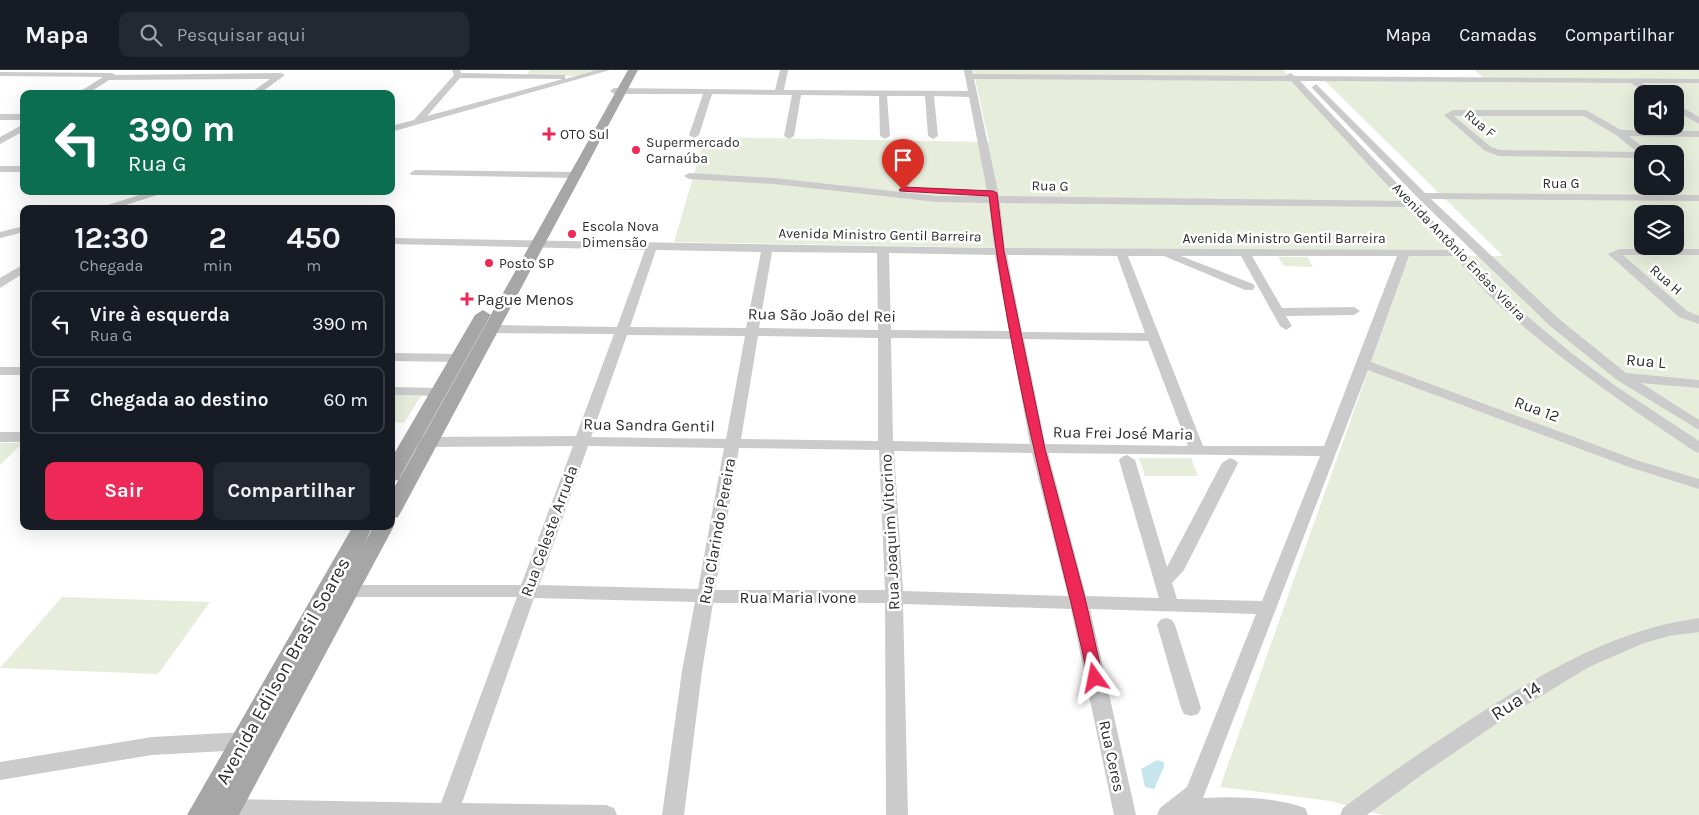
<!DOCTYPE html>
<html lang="pt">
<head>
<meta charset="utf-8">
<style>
	:root { --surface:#171b24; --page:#242831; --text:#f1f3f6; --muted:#9ea1a6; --line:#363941; --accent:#ee2857 }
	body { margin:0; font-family:Karla,sans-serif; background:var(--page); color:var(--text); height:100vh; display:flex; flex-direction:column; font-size:19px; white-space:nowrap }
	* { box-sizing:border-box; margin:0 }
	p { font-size:16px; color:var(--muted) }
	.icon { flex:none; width:28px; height:28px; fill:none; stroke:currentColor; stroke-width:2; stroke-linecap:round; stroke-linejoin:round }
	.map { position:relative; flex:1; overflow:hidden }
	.panel { position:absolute; left:20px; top:135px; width:375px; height:325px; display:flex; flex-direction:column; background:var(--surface); border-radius:10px; box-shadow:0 5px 20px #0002 }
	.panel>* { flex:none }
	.top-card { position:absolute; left:20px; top:20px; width:375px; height:105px; border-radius:10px; box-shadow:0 5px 20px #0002; background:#0b6e4f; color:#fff; overflow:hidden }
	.controls { position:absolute; left:1634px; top:15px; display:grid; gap:10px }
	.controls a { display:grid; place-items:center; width:50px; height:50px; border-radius:10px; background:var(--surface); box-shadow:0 5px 20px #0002; font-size:25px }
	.pin { position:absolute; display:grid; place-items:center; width:42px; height:42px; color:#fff; margin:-51px -21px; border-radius:50% 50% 50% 0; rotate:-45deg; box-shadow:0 0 5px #0007 }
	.pin .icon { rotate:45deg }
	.me { position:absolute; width:55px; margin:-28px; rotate:348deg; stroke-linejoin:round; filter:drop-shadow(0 0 4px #0008) }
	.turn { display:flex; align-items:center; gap:18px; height:105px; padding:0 25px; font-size:22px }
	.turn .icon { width:65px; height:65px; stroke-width:2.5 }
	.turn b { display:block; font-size:35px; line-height:42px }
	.eta { display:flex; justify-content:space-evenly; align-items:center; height:85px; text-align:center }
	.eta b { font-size:30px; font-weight:700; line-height:35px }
	.action { display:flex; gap:10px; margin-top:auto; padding:10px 25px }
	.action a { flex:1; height:58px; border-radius:10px; background:var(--accent); color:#fff; font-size:20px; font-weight:700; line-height:58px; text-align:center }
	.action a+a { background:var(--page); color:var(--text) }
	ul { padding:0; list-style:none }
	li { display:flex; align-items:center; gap:15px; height:68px; margin:0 10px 8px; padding:0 15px; border:2px solid var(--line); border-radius:10px }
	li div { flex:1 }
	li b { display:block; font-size:19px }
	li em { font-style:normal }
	header { display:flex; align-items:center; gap:30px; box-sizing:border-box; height:70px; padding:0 25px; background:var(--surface); border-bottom:1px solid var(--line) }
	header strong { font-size:24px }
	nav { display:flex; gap:28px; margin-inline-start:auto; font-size:18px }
	.search { width:350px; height:45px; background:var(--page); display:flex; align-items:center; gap:12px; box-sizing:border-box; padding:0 18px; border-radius:10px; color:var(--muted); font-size:19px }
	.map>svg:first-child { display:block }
	.green { fill:#e7eddb; fill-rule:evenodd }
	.water { fill:#c6e5ed }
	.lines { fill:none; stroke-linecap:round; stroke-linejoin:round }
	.minor { fill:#cbcbcb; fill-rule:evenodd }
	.major { fill:#a6a6a6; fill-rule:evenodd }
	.route { fill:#ee2857; stroke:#9b1a39 }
	.poi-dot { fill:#ee2857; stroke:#fff; stroke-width:2 }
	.labels { text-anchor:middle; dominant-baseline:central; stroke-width:5; stroke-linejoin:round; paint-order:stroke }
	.far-street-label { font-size:14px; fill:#2e2e2e; stroke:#fff }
	.far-poi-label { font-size:14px; fill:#2e2e2e; stroke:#fff; text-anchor:start }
	.poi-label { font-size:16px; fill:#2e2e2e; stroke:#fff; text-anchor:start }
	.street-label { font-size:16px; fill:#2e2e2e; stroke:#fff }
	.near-street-label { font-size:19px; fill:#2e2e2e; stroke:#fff }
</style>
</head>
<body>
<header>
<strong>Mapa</strong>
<div class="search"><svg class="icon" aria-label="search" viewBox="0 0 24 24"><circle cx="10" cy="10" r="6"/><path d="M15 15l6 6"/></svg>Pesquisar aqui</div>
<nav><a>Mapa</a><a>Camadas</a><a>Compartilhar</a></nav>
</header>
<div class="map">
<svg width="1699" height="745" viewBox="0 0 1699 745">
	<rect width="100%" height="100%" fill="#fff"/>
	<path class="green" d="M530 0H601L574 6 527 5Z
		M973 0H1283L1452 181 1012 178 674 172 705 67 989 72Z
		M1474 0H1699V745H1383L1330 731 1220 717 1409 186H1503L1325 11 1489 12ZM1642 24H1675V56H1642ZM1642 84H1675V116H1642ZM1642 144H1675V176H1642Z
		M1278 187H1307L1313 197 1284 196Z
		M391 325 421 326 404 353 391 352Z
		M0 373H23L0 395Z
		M1139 388H1191L1198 406H1145Z
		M62 527 210 532 158 604 0 598Z"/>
	<path class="water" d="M1157 690 1164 692V697L1154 719 1145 717 1141 699Z"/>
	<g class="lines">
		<path class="minor" d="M452 0H460L461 3 562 5H565V9L597 0H610L391 62V56L414 50 454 5ZM460 8 562 9H563L427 46Z
			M780 0H788L784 20 968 21 964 0H972L973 4 1286 6 1290 3 1295 6 1699 9V13H1642L1658 24H1648L1631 13 1300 11 1508 230 1570 282 1617 317 1699 371V383L1694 381C1627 336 1561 291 1501 237 1484 221 1469 203 1454 186H1409L1371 292 1639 391 1699 409V419L1629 397 1368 300 1203 728C1236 726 1274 727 1305 738L1308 745H1157L1160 738 1187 717 1256 544 1090 539 1136 745H1114L1071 539 903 534 908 745H886L885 533H713L702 601 684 745H662L682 601 695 532 534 528 462 733 606 735 614 738 617 745H214L211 739 214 732 222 729 441 733 517 527H340L334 526 331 521 334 516 340 515H521L573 376 418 377 411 372 418 367 576 366 614 264 490 263 484 259 490 255 617 257 645 180 391 174V168L994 178 989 133 937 132 774 114 689 109 684 106 689 103 774 108 937 126H988L969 27 934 26 938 66 933 69 928 66 925 26H887L890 66 885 69 880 66 879 26 801 25 794 66 789 69 784 66 792 25 712 24 699 65 694 68 689 65 703 24H614L610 21 614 18 775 20ZM974 9 1291 11 1402 131 999 126ZM1000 133 1408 137 1448 180 1005 178ZM656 180 761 182 746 258 630 257ZM772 182 877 183 878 260 759 258ZM889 183 995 185 1009 261 891 260ZM1007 185 1117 186 1145 263 1022 262ZM1128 186H1164L1245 220H1253L1255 217 1253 214 1181 186H1241L1280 256 1286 260 1292 256 1286 246 1354 245 1360 241 1354 237 1282 238 1252 186H1397L1324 376H1203ZM627 265 745 266 726 369 591 367ZM758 266 878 268V371L741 369ZM891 268 1011 269 1030 374 893 371ZM1024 269 1148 271 1188 376 1045 374ZM588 376 724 378 698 519 539 515ZM739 378 879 380 885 520H715ZM894 381 1032 383 1068 526 903 521ZM1048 383 1320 386 1262 531 1177 529 1172 513 1184 500 1238 393 1235 390 1230 388 1222 393 1167 497 1135 390 1127 385 1122 387 1119 390 1159 528 1086 526Z
			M0 2 112 3 116 5 281 3 285 5 259 24H249L270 9 109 10 87 24H76L103 7 0 6Z
			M1316 14 1425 123 1699 125V131L1431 129 1559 249 1626 303 1699 310V318L1641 313 1699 350V360L1617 310 1549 255 1418 128 1313 19 1312 17Z
			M1675 33 1699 47V54L1675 40Z
			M1453 40H1586L1621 60 1699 61V67L1629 66 1651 84H1642V88L1499 86 1485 81 1444 45ZM1454 46H1584L1616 65 1637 82 1500 80 1491 77Z
			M0 44H24V50H0Z
			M24 54V61L0 74V67Z
			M0 96H24V102H0Z
			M415 100 575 102 580 105 575 108 411 105 410 103Z
			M152 121H170L113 139H95Z
			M24 156V162L0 168V162Z
			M1619 179H1699V185H1623L1687 241 1699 246V254L1679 247 1608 184Z
			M24 194V203L0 218V208Z
			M391 283 458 284 465 288 458 292 391 291Z
			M0 297H24V305H0Z
			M391 317 438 318 445 322 438 326 391 325Z
			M0 362H24V372H0Z
			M1166 548 1172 550 1175 555 1201 638 1198 644 1191 646 1184 644 1181 638 1157 555 1160 550Z
			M1699 548V562L1669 566 1644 573 1589 597 1508 646 1420 706 1367 745H1340L1343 738C1384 707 1426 679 1468 651 1541 604 1612 560 1699 548Z
			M244 662 251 665 254 671 251 677 244 680 152 685 0 710V692L152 667Z"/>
		<path class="major" d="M628 0H638L401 442 398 447 391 449V423Z
			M483 240 491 245 401 406 398 410 391 412V389L475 245Z
			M391 451 394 456 239 745H187L353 456H373L364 474 374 456H391Z"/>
	</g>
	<path class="route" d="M903 117 993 121 997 123 1004 181 1045 379 1086 532 1103 608 1100 612H1090L1088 608C1072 531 1051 456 1034 379 1015 296 999 210 989 126L900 121 899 120Z"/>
	<g class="poi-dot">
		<path d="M546.5 56.5h5v5h5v5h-5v5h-5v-5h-5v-5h5z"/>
		<circle cx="636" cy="80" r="5"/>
		<circle cx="572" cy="164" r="5"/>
		<circle cx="489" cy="193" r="5"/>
		<path d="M464.5 221.5h5v5h5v5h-5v5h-5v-5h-5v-5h5z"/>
	</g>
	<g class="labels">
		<g class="far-street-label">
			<text transform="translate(1480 54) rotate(40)">Rua F</text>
			<text x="1561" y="113">Rua G</text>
			<text transform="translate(1050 116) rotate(1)">Rua G</text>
			<text transform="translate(880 165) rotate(1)">Avenida Ministro Gentil Barreira</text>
			<text x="1284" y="168">Avenida Ministro Gentil Barreira</text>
			<text transform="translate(1459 182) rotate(46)">Avenida Antônio Enéas Vieira</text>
			<text transform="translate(1666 210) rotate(41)">Rua H</text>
		</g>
		<g class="far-poi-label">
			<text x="560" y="64">OTO Sul</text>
			<text x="646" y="72">Supermercado<tspan x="646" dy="16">Carnaúba</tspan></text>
			<text x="582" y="156">Escola Nova<tspan x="582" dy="16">Dimensão</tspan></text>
			<text x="499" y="193">Posto SP</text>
		</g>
		<g class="poi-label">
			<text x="477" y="229">Pague Menos</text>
		</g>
		<g class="street-label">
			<text transform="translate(822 245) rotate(1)">Rua São João del Rei</text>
			<text transform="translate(1646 291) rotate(5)">Rua L</text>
			<text transform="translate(1537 339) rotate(20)">Rua 12</text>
			<text transform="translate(649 355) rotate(1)">Rua Sandra Gentil</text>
			<text transform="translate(1123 363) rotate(1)">Rua Frei José Maria</text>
			<text transform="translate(549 461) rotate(-70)">Rua Celeste Arruda</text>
			<text transform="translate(717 461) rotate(-80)">Rua Clarindo Pereira</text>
			<text transform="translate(890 462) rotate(-93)">Rua Joaquim Vitorino</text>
			<text x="798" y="527">Rua Maria Ivone</text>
			<text transform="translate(1112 686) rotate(78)">Rua Ceres</text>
		</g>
		<g class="near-street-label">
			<text transform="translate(283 601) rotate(-61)">Avenida Edilson Brasil Soares</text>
			<text transform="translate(1516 631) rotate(-33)">Rua 14</text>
		</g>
	</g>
</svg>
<div class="controls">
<a><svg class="icon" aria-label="sound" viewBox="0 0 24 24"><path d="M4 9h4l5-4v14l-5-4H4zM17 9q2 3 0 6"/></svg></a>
<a><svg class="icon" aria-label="search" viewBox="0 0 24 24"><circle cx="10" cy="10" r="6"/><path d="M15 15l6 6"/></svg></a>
<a><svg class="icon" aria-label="layers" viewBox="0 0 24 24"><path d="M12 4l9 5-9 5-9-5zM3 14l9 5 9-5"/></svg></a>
</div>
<div class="pin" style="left:903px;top:120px;background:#d93025"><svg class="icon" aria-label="arrive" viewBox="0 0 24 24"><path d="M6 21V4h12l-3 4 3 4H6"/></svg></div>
<svg class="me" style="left:1095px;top:608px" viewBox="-20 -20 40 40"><path d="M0-17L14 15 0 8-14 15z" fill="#ee2857" stroke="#fff" stroke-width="4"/></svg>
<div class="top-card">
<div class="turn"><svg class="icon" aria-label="left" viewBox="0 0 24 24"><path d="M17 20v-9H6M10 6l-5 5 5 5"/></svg><div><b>390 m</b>Rua G</div></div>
</div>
<section class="panel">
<div class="eta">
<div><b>12:30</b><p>Chegada</p></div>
<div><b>2</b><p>min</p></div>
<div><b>450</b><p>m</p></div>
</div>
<ul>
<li><svg class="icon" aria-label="left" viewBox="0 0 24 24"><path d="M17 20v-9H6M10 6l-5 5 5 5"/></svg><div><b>Vire à esquerda</b><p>Rua G</p></div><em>390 m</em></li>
<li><svg class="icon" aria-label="arrive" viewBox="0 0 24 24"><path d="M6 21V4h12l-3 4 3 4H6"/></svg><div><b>Chegada ao destino</b></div><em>60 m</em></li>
</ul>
<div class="action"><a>Sair</a><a>Compartilhar</a></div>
</section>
</div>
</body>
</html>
